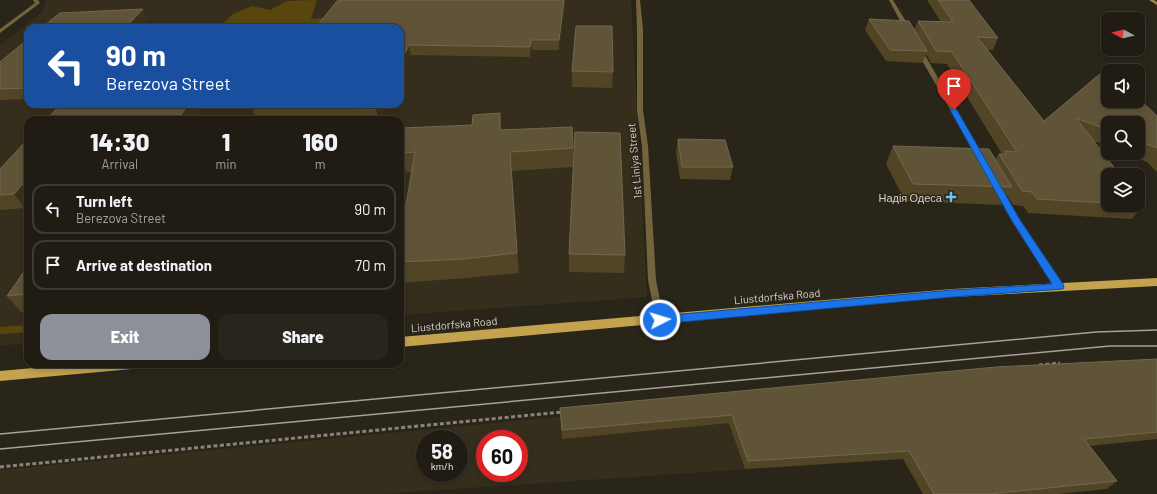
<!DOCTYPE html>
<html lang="en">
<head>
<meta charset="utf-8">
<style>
	:root { --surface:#201c13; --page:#28251c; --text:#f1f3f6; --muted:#a2a1a0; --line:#3d3a33; --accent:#8c9099 }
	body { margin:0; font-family:Barlow,sans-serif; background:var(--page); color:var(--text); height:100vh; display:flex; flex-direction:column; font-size:15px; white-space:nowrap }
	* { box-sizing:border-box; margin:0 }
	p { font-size:13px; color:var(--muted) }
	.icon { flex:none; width:22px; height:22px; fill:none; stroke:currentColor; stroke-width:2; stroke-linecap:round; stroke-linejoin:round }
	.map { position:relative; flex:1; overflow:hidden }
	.drawer { position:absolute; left:24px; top:116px; width:380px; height:252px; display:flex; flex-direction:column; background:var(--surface); border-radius:12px; box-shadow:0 2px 6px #0003,0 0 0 1px var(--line) }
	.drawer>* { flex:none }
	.hud { position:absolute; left:24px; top:24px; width:380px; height:84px; border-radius:12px; box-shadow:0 2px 6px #0003,0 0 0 1px var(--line); background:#1a4fa0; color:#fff; overflow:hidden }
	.needle { width:26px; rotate:277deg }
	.buttons { position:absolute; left:1101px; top:12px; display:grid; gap:8px }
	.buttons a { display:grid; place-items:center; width:44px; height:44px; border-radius:8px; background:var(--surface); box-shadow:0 2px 6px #0003,0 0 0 1px var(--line); font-size:20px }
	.speed { position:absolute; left:416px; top:430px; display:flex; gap:8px; font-size:20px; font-weight:700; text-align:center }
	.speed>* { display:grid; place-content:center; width:52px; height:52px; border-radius:50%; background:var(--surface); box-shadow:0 2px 6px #0003,0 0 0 1px var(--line); line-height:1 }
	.speed small { font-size:10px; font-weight:400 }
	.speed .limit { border:6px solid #d22; background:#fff; color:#111 }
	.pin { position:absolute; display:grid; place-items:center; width:34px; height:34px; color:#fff; margin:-41px -17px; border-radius:50% 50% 50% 0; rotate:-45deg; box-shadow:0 0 4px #0007 }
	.pin .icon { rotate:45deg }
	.me { position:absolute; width:44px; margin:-22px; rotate:85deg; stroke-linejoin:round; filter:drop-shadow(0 0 3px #0008) }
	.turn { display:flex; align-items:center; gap:14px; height:84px; padding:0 16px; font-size:18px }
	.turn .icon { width:52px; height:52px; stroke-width:2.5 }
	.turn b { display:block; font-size:28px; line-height:34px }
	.eta { display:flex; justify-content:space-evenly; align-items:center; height:68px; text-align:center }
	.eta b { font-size:24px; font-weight:800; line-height:28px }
	.primary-button { display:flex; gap:8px; margin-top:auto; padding:8px 16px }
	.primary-button a { flex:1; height:46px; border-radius:12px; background:var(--accent); color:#fff; font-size:16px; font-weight:800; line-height:46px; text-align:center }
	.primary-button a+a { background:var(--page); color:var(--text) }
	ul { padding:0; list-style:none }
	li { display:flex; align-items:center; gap:12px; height:50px; margin:0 8px 6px; padding:0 8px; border:2px solid var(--line); border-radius:12px }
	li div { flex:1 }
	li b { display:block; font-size:15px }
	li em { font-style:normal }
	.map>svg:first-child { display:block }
	.built { fill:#352e1c; fill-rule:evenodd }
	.green { fill:#59460e }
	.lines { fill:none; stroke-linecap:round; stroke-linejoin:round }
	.path { stroke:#88847a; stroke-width:3; stroke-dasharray:4 2.5; stroke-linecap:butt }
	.street { fill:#74643e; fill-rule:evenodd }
	.secondary { fill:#a08748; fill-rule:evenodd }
	.primary { fill:#c3a34e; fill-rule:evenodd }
	.tram { stroke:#a5a299; stroke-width:1.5 }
	.wall { fill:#514526 }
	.shaded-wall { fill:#3b321a }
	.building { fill:#5f5438; stroke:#72684f }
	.route { fill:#1a73e8; stroke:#114b97 }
	.poi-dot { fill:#69c4f1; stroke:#2a2519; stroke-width:1.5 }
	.labels { text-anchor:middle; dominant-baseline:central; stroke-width:3; stroke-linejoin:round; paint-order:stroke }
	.street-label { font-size:11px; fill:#d6d3cb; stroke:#2a2519 }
	.poi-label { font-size:11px; fill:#d6d3cb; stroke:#2a2519; text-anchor:end }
</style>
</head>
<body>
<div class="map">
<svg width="1157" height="494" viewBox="0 0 1157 494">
	<rect width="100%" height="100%" fill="#2a2519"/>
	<path class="built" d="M46 0H631L647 297 400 315V120H28V343L0 346V86L28 85V104H400V28H28V80L0 81V45L42 12Z
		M990 376 1157 439 1075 447 383 494H0V470ZM425 439H459V473H425ZM485 439H519V473H485Z"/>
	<path class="green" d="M314 0H317L311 19 336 17 345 28H218L233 14 252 6 270 10 287 1Z
		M28 325V332L0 334V327Z"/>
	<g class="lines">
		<path class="path" d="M1039 365 1060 363
			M0 467 562 412"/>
		<path class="street" d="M33 0H38L40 3 0 33V29L35 3Z
			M636 0H640L643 29V110L648 146 656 280 664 320 663 322 660 323 657 322 656 320 648 280 642 146 637 110V29Z
			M889 0H893L911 30 910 31 905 30Z
			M917 49 922 50 984 158 983 159 981 160 978 158 916 50Z
			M996 189H1002L1003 191 1020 220 1062 285 1063 287 1062 289H1056L1012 221 995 191Z"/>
		<path class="secondary" d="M1149 0H1154L1157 2V5Z"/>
		<path class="primary" d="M1157 278V286L952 297 400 347V337L952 289Z
			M77 364H138L136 367 132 369 0 381V371Z"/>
		<path class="tram" d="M0 434 1096 332 1157 330
			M0 449 1110 346H1157"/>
	</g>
	<path class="wall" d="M566 0 559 50H532L530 57 411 55 400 28Z
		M927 0H969L998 38 993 50H987L1044 121 1107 68 1157 116V172L1147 162 1125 153H1138V123H1108V146L1094 141 1108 175V205H1138V199L1143 205 1132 219 1028 213 1023 206 1013 205 1007 195 1001 205 905 201 886 164 893 146 995 160 999 154H1002L947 64 931 63 926 54 922 63 886 61 865 30 869 19 914 30 918 21 941 22Z
		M28 39V99L0 100V62Z
		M572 71 613 72 612 88 572 87Z
		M61 104H203L193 120H46Z
		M387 104 379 120 256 117 251 107Z
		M500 113 501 130 573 148V167L625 255 624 273 569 272V254L573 167 512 171 519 273 466 278 400 283V205H406L412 172H406L402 153Z
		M28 139V204L25 208 0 210V169Z
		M678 139 733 167 730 180 680 179 676 152Z
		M28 266V311L21 312 7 296Z
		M1157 359V439L1089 446 1117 481 1107 489 1058 494H923L903 459 745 469 729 423 562 439 560 408Z"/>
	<path class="shaded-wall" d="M564 0H566L559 50V40Z
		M143 9 147 19 138 28H125Z
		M531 40 532 50 530 57V47Z
		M409 45 411 55 400 78V63Z
		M188 104H203L193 120H183L181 115Z
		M379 104H387L379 120 376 109Z
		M500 113 501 132 500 130Z
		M510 152 512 171 519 273 517 253Z
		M28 178V204L25 208 14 194Z"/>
	<path class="building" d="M338 0H564L559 40H531L530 47 409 45 400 63V28H315Z
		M938 0H969L998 38 977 37 1044 121 1107 68 1110 71H1108V101H1138V98L1157 116V148L1138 141V123H1108V130L1076 118 1120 175H1108V203L1037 199 1032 192 1022 191 999 154H1006L1005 151 1017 152 952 52 936 51 918 21 953 22Z
		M143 9 125 28H41L60 13Z
		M869 19 909 21 927 51 890 50Z
		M576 26H612L613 72 572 71Z
		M28 39V88L0 89V62Z
		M61 104H188L181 115 101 120H46Z
		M254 104H379L376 109 251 107Z
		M500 113V130L572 127 573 148 510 152 517 253 463 259 400 262V205H406L415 152 402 153V128L472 125 473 115Z
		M575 132 620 133 625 255 569 254Z
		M28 139V178L14 194 0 195V169Z
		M678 139 725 140 733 167H682Z
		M893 146 989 149 1012 187 913 184Z
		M1138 199 1143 205H1138Z
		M28 266V294L7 296Z
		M1157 359V432L1084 439 1117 481 989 494H934L909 451 748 461 732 415 562 430 560 408 996 367Z"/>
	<path class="route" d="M954 108 957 110 1020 220 1063 284 1064 287 1063 289 952 297 660 324 656 323 655 320 656 318 660 316 952 290 1052 284 1012 221 950 110Z"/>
	<path class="poi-dot" d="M949 191h4v4h4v4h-4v4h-4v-4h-4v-4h4z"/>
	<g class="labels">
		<g class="street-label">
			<text transform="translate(634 161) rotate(-95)">1st Liniya Street</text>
			<text transform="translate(777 296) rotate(-5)">Liustdorfska Road</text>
			<text transform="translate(454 324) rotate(-5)">Liustdorfska Road</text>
		</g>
		<g class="poi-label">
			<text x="942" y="197">Надія Одеса</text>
		</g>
	</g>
</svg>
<div class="buttons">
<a><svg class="needle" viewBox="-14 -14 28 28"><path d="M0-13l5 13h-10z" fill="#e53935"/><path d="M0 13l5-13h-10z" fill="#a2a1a0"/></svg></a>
<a><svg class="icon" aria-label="sound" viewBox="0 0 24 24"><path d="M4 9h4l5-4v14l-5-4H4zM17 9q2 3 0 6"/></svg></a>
<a><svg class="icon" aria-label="search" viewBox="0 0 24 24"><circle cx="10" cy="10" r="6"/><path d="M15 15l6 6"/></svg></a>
<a><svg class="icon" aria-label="layers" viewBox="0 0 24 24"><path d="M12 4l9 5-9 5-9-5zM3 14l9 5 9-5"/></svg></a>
</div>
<div class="speed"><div>58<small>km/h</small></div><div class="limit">60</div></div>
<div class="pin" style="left:954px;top:110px;background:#d93025"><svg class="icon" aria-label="arrive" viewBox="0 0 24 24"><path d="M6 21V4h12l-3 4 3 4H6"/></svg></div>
<svg class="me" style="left:660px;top:320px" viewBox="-20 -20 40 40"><circle r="17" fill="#1a73e8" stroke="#fff" stroke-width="3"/><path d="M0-11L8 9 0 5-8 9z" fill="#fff"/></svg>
<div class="hud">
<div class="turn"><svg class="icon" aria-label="left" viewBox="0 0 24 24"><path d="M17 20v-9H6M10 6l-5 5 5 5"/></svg><div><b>90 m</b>Berezova Street</div></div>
</div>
<section class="drawer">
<div class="eta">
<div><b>14:30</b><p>Arrival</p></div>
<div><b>1</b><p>min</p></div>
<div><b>160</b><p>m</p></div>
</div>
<ul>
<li><svg class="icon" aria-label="left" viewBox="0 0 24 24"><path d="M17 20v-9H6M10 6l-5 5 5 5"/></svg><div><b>Turn left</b><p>Berezova Street</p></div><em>90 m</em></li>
<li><svg class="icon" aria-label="arrive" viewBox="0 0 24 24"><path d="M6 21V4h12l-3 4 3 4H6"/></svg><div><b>Arrive at destination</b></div><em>70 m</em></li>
</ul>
<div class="primary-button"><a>Exit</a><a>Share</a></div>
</section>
</div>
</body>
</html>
